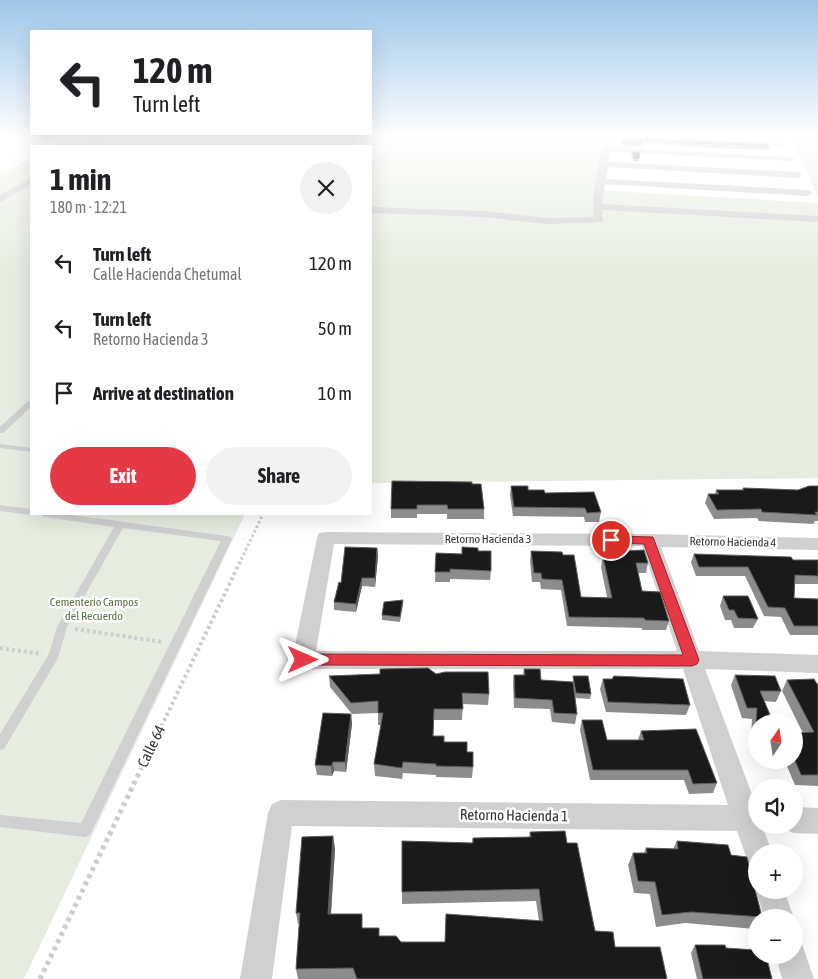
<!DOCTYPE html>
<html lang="en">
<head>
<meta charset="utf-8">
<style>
	:root { --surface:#fff; --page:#f2f2f2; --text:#202124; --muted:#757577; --accent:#e63946 }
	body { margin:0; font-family:"Asap Condensed",sans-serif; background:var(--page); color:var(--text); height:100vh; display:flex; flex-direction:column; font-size:19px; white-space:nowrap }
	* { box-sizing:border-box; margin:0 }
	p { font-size:16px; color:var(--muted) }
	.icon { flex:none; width:28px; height:28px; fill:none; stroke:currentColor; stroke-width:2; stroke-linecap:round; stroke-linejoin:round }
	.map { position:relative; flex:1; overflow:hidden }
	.drawer { position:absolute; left:30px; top:145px; width:342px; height:370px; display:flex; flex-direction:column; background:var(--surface); border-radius:0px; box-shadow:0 5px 20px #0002 }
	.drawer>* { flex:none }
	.top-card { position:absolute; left:30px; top:30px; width:342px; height:105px; border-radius:0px; box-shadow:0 5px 20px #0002; background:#fff; color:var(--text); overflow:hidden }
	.needle { width:32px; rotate:13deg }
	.tools { position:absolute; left:748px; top:714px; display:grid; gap:10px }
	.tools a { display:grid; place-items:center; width:55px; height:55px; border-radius:50%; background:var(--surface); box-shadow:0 5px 20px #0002; font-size:25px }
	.pin { position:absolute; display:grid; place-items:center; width:42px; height:42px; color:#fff; margin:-21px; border:2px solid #fff; border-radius:50%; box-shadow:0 1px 5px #0007 }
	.me { position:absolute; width:55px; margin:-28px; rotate:90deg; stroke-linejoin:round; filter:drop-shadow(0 0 4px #0008) }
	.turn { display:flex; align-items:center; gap:18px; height:105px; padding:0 20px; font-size:22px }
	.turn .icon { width:65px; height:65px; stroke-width:2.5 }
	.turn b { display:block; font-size:35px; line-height:42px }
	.round { display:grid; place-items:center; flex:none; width:52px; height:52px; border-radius:26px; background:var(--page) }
	.summary { display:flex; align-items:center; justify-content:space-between; height:85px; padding:0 20px }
	h1 { font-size:30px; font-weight:700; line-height:38px }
	.cta { display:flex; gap:10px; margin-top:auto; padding:10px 20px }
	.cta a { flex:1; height:58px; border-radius:30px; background:var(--accent); color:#fff; font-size:20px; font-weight:700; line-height:58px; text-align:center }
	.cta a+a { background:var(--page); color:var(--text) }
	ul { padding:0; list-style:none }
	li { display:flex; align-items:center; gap:15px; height:65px; padding:0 20px }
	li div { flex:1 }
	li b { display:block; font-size:19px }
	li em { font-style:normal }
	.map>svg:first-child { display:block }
	.green { fill:#e6ecdf }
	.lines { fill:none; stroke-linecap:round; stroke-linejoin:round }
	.path-far2 { stroke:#cdcdcd; stroke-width:3; stroke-dasharray:2.5 2.5; stroke-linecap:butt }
	.path-far1 { stroke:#cdcdcd; stroke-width:4; stroke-dasharray:3 3; stroke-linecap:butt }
	.path { stroke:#cdcdcd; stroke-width:5; stroke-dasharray:4 4; stroke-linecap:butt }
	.lane { fill:#d0d0d0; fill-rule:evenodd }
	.street { fill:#d0d0d0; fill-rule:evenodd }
	.wall { fill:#8c8c8c }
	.shaded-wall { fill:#5f5f5f }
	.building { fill:#1a1a1a; stroke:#5f5f5f }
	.route { fill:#e63946; stroke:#96252e }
	.labels { text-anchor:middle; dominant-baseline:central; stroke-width:5; stroke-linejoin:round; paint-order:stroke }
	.street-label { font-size:12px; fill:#333; stroke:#fff }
	.park-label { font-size:12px; fill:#56703f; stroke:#fff }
	.near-street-label { font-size:15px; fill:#333; stroke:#fff }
</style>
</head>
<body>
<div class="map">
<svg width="818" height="979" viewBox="0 0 818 979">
	<rect width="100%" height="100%" fill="#fff"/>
	<path class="green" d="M67 137H603L595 190 818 203V478L371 483V146H51Z
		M791 137H818V196Z
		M31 158V514H245L24 979H0V171H7Z"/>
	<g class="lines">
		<path class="path-far2" d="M239 564 263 514"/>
		<path class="path-far1" d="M75 629 163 642
			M0 648 42 654
			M151 748 240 562"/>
		<path class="path" d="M40 979 152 746"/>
		<path class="lane" d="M28 401H31V407L3 433H0V427Z
			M0 444 31 448V452L0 448Z
			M0 505 31 509V514H34L31 515 0 511Z
			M41 514H65L227 536 230 537 232 539 90 835 85 837 0 827V815L81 823 221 541 123 528 67 627 58 658 4 749 0 750V734L49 654 57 627 114 527 45 517 42 516Z"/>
		<path class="street" d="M99 137H109L94 146H85Z
			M604 137H612L610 147 790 157 794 159 790 161 610 152 608 162 798 172 802 175 798 178 608 167 606 179 808 190 813 193 808 196 605 184 602 204 818 216V222L602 210 603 222 548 224 484 217 371 213V207L484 211 548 218 594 217C590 193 600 162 604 137Z
			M644 137H694L783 142 787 144 783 146 648 139Z
			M31 178V185L0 202V195Z
			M326 532 649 534 818 538V550L661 547 699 651 818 655V673L705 669 756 805V825H766L763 828 772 852H756V865L748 862 737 831 292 826 272 979H240L268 813 272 804 281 800 728 805 683 669H303L295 666 292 660 317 538 319 533ZM334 544 642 546 677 651H316Z
			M794 807 818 808V834L794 833 785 829 783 825H794Z
			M756 889 784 890 794 918H764Z
			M794 941 802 944 814 979H782L776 955H794Z"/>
	</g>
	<path class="wall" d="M621 137H647L648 138 770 147 769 150 691 147 642 142 641 147 622 146Z
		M728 137H760L759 139Z
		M632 152H640L638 162 633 161 631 155Z
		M472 484 484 509V519H447V514H417V518H391V509Z
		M511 486 545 493 601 512 599 522H585L584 517 513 516 510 495Z
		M818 486V521H815L813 524 759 521 757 518 714 519 705 503 708 494H715L716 490H742L743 488 798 490Z
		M377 548 378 556 375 587 362 586 356 612 334 610V602L341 583Z
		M478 551 491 571 490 580 450 579V582H435L436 553 462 554Z
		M531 551 563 555 581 597H607L601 567 603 557H606L607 552 648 563 646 573H638L642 591 669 621 666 630H642V628L567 626 561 590 541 589 540 582H532L530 561Z
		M694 554 793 560H818V584H795L794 598 818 599V635H790L781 617 764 616 745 576H696L691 562Z
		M723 596 758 619 753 628H734L731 620H725L720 606Z
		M403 605 400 622 382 620V615Z
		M524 669 541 680 573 682V676L591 694 590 699 575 698 577 714 575 724 552 722 550 709 514 708 513 685 514 675H523Z
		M436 674 489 694 488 705 463 704 462 720H434L433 736 467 752 473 767 472 778 436 777V775L403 773 402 779 375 776 374 764 381 725H378V713L352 714 330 687 329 676Z
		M735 675 781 691 776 702 764 701 756 722V744L751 739 752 719 742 718 731 685Z
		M603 679 690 705 686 715 606 712 600 689Z
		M787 680 818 684V786L795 785 786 764 783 763 781 768 773 760H794V733H803L782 691Z
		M351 714 352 724 346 772 334 771 332 776 317 775 315 765Z
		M582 720 607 740H638L641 731 717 783 713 793 689 794 684 780H590L580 730Z
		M530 832 567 843 595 931 615 947 667 979H298L296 969 299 924H298L296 913 333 836 335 849 331 914 363 928H379V936L401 942H445L446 914 539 921 536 901 402 904V841L472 843 473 838 529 837Z
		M677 841 731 855 762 917 756 918V927L755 929 685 923 656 927 650 894 634 893 628 865 633 853H644L646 848 673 849Z
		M695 945 772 979H697L691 953Z"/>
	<path class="shaded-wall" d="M377 548 378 556 375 587V578Z
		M362 578V586L356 612V604Z
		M351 714 352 724 346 772 345 762Z
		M333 762 334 771 332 776 331 766Z
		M333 836 335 849 330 926 328 914Z"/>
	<path class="building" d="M622 137H647L648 138 767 144 770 147 692 144 642 140 641 144 622 143Z
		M632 152H640L639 159 634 158Z
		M392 481 472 482V484H481L484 509H448L447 505H417V509H391Z
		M511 486H528V490H544L545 493 594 492 601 512 587 513 585 508 514 507Z
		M809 486H818V512H815L817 515 762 512 761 509 717 510 708 494H719L716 490H744L743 488 798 490Z
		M345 547 377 548 375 578H362L356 604 334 602 339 582 341 583Z
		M462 547 478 548V551H491V571L450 569V572H435L436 553 462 554Z
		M644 550 648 563H636L642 591 660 592 669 621 645 620 644 618 569 617 562 580 542 579 541 573H534L531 551 562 552 563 555H574L581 597 612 598 603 557H608L607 552Z
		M694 554 791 557 793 560H818V576L795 575 794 598 818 599V626H794L785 608 768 607 748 567H699Z
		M723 596H748L758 619 738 618 734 610H729Z
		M403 600 400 617 382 615 384 602Z
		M428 668 436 674 445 672H488L489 694 462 693 463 709H434L433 736H444V742H467V752H473V767L436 766V764L403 762 402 768 374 764 383 713H378V701L351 703 329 676 380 674V669Z
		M524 669H540L541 680 573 682 577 714 554 713 552 700 515 698 514 675H525Z
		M735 675 775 676 781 691H760L773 722H756L757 708H747Z
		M573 676H588L591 694 576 693Z
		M614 676 683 679 690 705 608 702 603 679H612Z
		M814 679 817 684H818V775H801L794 758V733L814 732 787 680Z
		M323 713 351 714 345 762H333L331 766 315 765Z
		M582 720H602L607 740H644L641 731 696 729 717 783 693 784 688 770H593Z
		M565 831 567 843H577L595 931 613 932 615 947H660L667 979H357L353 968 296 969 300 913H296L302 837 333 836 328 914H362V928H379V936H396L401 942H445L446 914 543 921 539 889 402 892V841L473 843V838L531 837 530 832Z
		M677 841 728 845 731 855 747 857 762 917 691 912 662 915 655 882 638 881 633 853H647L646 848 678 849Z
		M695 945H725L726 948 756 950V955H766L772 979H703Z"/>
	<linearGradient id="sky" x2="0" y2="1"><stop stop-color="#9ec6ea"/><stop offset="0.5" stop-color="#fff"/><stop offset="1" stop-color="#fff" stop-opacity="0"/></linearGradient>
	<rect width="818" height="274" fill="url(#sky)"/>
	<path class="route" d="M611 536 653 537 699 660 697 664 692 666 303 665 298 664 296 660 298 655 303 654 683 655 644 544 607 543 605 540 607 537Z"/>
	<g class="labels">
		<g class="street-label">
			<text x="488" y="539">Retorno Hacienda 3</text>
			<text transform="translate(733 542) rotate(1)">Retorno Hacienda 4</text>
		</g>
		<g class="park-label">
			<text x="94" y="602">Cementerio Campos<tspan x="94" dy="14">del Recuerdo</tspan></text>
		</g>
		<g class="near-street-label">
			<text transform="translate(151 746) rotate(-64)">Calle 64</text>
			<text transform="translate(514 815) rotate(1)">Retorno Hacienda 1</text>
		</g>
	</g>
</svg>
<div class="tools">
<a><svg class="needle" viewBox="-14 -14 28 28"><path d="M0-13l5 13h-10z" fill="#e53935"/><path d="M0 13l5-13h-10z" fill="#757577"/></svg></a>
<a><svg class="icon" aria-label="sound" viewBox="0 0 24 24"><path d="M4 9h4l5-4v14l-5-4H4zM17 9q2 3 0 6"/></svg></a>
<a>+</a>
<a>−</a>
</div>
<div class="pin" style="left:611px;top:540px;background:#d93025"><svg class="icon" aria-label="arrive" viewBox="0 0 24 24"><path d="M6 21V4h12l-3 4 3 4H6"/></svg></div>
<svg class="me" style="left:303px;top:660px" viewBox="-20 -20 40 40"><path d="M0-17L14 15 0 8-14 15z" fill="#e63946" stroke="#fff" stroke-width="4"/></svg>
<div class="top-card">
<div class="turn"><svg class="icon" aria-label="left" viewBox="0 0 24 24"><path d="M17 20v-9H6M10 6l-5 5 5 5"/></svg><div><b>120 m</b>Turn left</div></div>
</div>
<section class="drawer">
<div class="summary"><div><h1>1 min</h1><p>180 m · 12:21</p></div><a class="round"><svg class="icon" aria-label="close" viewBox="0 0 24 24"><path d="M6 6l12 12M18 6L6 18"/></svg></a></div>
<ul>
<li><svg class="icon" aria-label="left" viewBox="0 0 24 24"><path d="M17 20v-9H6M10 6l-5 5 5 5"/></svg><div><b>Turn left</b><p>Calle Hacienda Chetumal</p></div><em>120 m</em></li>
<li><svg class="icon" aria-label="left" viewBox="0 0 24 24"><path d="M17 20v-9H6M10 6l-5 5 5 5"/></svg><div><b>Turn left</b><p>Retorno Hacienda 3</p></div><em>50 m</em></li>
<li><svg class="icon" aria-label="arrive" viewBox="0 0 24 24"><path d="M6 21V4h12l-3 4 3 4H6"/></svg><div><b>Arrive at destination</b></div><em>10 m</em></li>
</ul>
<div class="cta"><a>Exit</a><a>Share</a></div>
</section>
</div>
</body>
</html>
